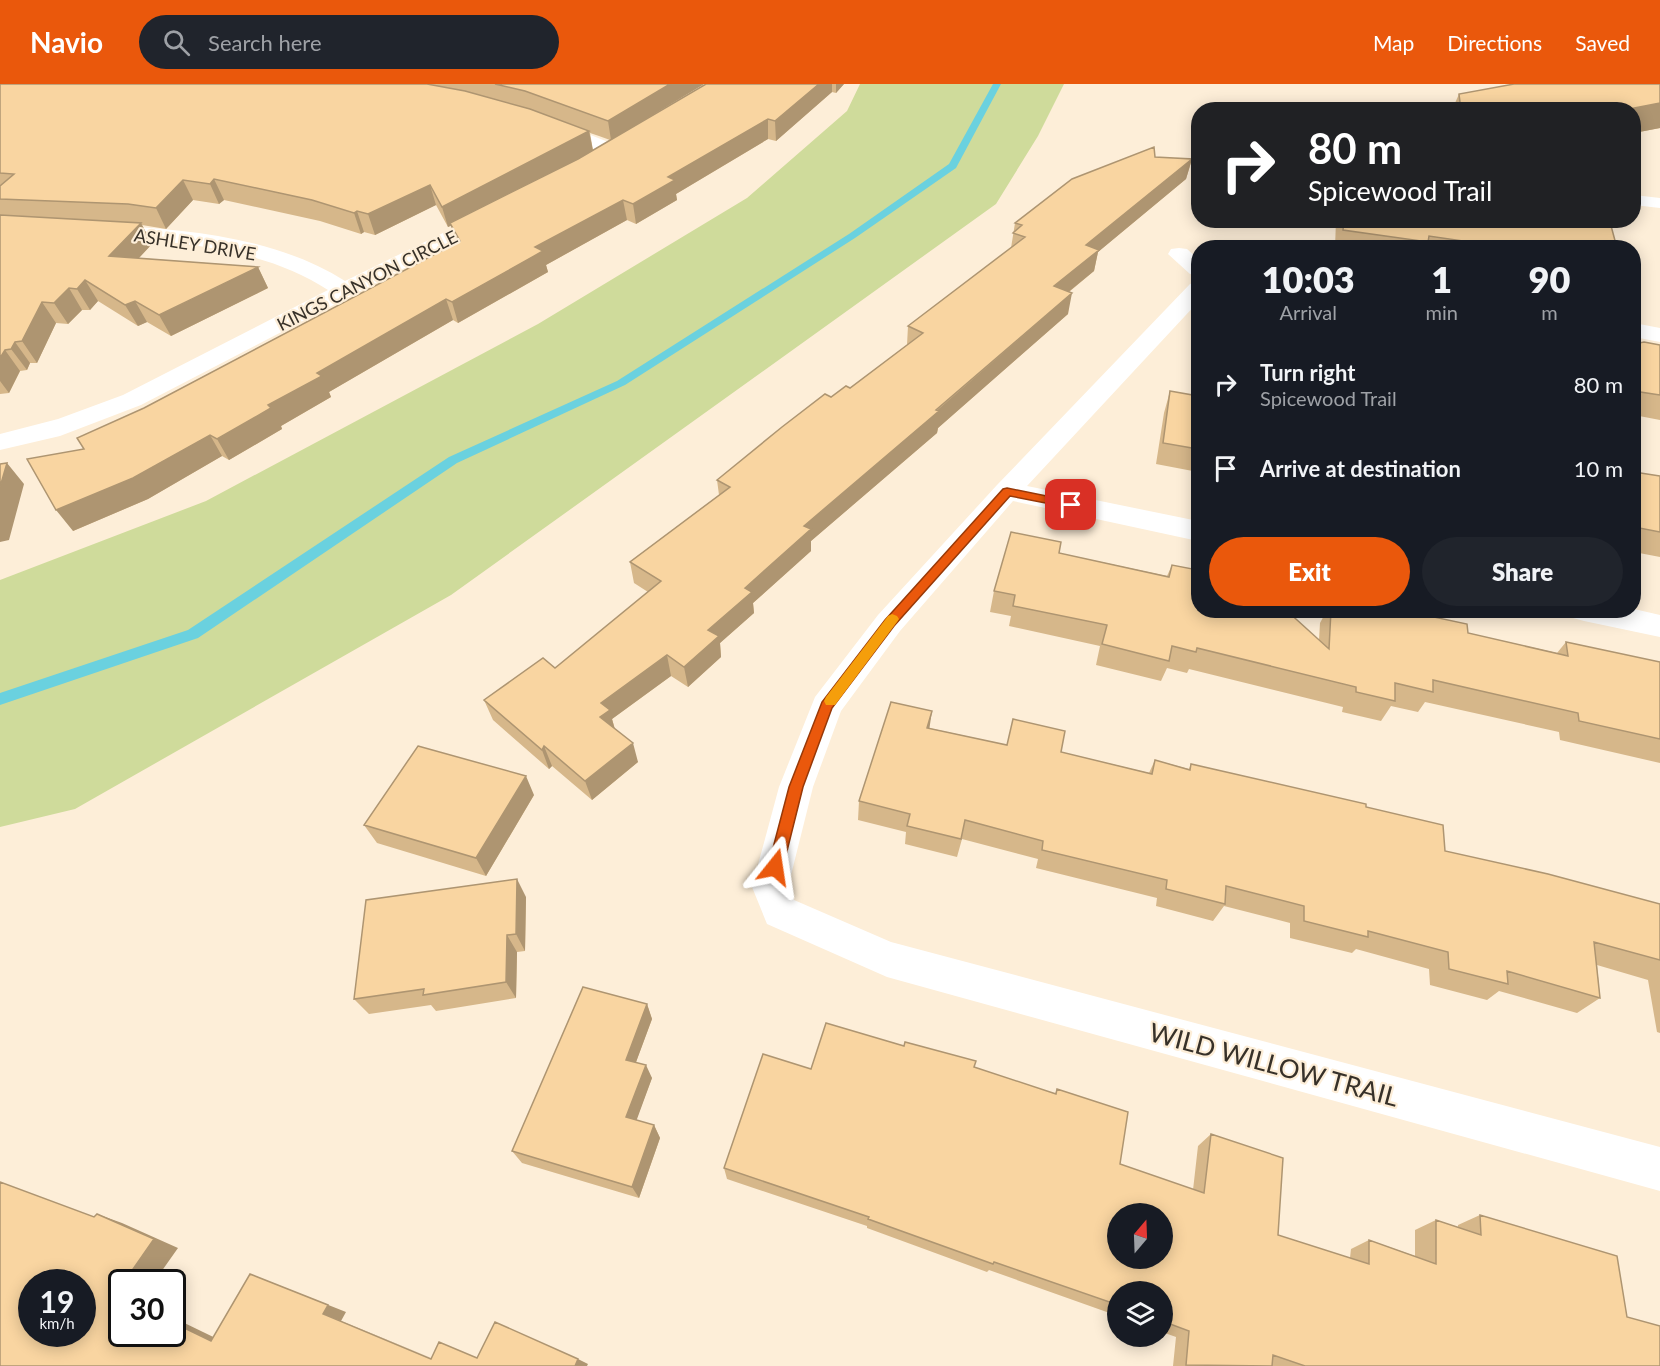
<!DOCTYPE html>
<html lang="en">
<head>
<meta charset="utf-8">
<style>
	:root { --surface:#171b24; --page:#20242c; --text:#f1f3f6; --muted:#9ea1a6; --accent:#ea580c }
	body { margin:0; font-family:Lato,sans-serif; background:var(--page); color:var(--text); height:100vh; display:flex; flex-direction:column; font-size:22px; white-space:nowrap }
	* { box-sizing:border-box; margin:0 }
	p { font-size:20px; color:var(--muted) }
	.icon { flex:none; width:33px; height:33px; fill:none; stroke:currentColor; stroke-width:2; stroke-linecap:round; stroke-linejoin:round }
	.map { position:relative; flex:1; overflow:hidden }
	.drawer { position:absolute; left:1191px; top:156px; width:450px; height:378px; display:flex; flex-direction:column; background:var(--surface); border-radius:24px; box-shadow:0 3px 15px #0003 }
	.drawer>* { flex:none }
	.top-card { position:absolute; left:1191px; top:18px; width:450px; height:126px; border-radius:24px; box-shadow:0 3px 15px #0003; background:#202124; color:#fff; overflow:hidden }
	.needle { width:39px; rotate:19deg }
	.fabs { position:absolute; left:1107px; top:1119px; display:grid; gap:12px }
	.fabs a { display:grid; place-items:center; width:66px; height:66px; border-radius:50%; background:var(--surface); box-shadow:0 3px 15px #0003; font-size:30px }
	.speed { position:absolute; left:18px; top:1185px; display:flex; gap:12px; font-size:30px; font-weight:700; text-align:center }
	.speed>* { display:grid; place-content:center; width:78px; height:78px; border-radius:50%; background:var(--surface); box-shadow:0 3px 15px #0003; line-height:1 }
	.speed small { font-size:15px; font-weight:400 }
	.speed .limit { border:3px solid #111; border-radius:9px; background:#fff; color:#111 }
	.pin { position:absolute; display:grid; place-items:center; width:51px; height:51px; color:#fff; margin:-26px; border-radius:12px; box-shadow:0 3px 9px #0006 }
	.me { position:absolute; width:66px; margin:-33px; rotate:15deg; stroke-linejoin:round; filter:drop-shadow(0 0 4px #0008) }
	.turn { display:flex; align-items:center; gap:21px; height:126px; padding:0 18px; font-size:27px }
	.turn .icon { width:78px; height:78px; stroke-width:2.5 }
	.turn b { display:block; font-size:42px; line-height:51px }
	.eta { display:flex; justify-content:space-evenly; align-items:center; height:102px; text-align:center }
	.eta b { font-size:36px; font-weight:800; line-height:42px }
	.button { display:flex; gap:12px; margin-top:auto; padding:12px 18px }
	.button a { flex:1; height:69px; border-radius:36px; background:var(--accent); color:#fff; font-size:24px; font-weight:800; line-height:69px; text-align:center }
	.button a+a { background:var(--page); color:var(--text) }
	ul { padding:0; list-style:none }
	li { display:flex; align-items:center; gap:18px; height:84px; padding:0 18px }
	li div { flex:1 }
	li b { display:block; font-size:22px }
	li em { font-style:normal }
	header { display:flex; align-items:center; gap:36px; box-sizing:border-box; height:84px; padding:0 30px; background:var(--accent); color:#fff }
	header strong { font-size:28px }
	nav { display:flex; gap:33px; margin-inline-start:auto; font-size:21px }
	.search { width:420px; height:54px; background:var(--page); display:flex; align-items:center; gap:15px; box-sizing:border-box; padding:0 21px; border-radius:33px; color:var(--muted); font-size:22px }
	.map>svg:first-child { display:block }
	.green { fill:#cfdb9b }
	.lines { fill:none; stroke-linecap:round; stroke-linejoin:round }
	.stream { fill:#6ad1df; fill-rule:evenodd }
	.service { fill:#fff; fill-rule:evenodd }
	.minor { fill:#fff; fill-rule:evenodd }
	.wall { fill:#d6b78a; fill-rule:evenodd }
	.shaded-wall { fill:#ae9571 }
	.building { fill:#f9d5a1; stroke:#ae9571; stroke-width:1.5; fill-rule:evenodd }
	.route { fill:#ea580c; stroke:#983908; stroke-width:1.5 }
	.slow { fill:#f59e0b }
	.labels { text-anchor:middle; dominant-baseline:central; stroke-width:4.5; stroke-linejoin:round; paint-order:stroke }
	.far-street-label { font-size:18px; fill:#373129; stroke:#fdeed8 }
	.near-street-label { font-size:26px; fill:#373129; stroke:#fdeed8 }
</style>
</head>
<body>
<header>
<strong>Navio</strong>
<div class="search"><svg class="icon" aria-label="search" viewBox="0 0 24 24"><circle cx="10" cy="10" r="6"/><path d="M15 15l6 6"/></svg>Search here</div>
<nav><a>Map</a><a>Directions</a><a>Saved</a></nav>
</header>
<div class="map">
<svg width="1660" height="1282" viewBox="0 0 1660 1282">
	<rect width="100%" height="100%" fill="#fdeed8"/>
	<path class="green" d="M860 0H1064L1038 52 996 120 451 511 75 725 0 743V496L206 417 538 240 747 114 847 27Z"/>
	<g class="lines">
		<path class="stream" d="M993 0H1001L956 84 855 154 625 301 457 379 198 554 0 621V609L188 546 449 373 617 297 849 150 949 80Z"/>
		<path class="service" d="M1634 111 1660 114V124L1634 121Z"/>
		<path class="minor" d="M550 35 621 63 624 67 621 71H607L543 45 541 41 543 37Z
			M492 125 499 127 502 131 499 135 141 321 60 352 0 366V350L58 335 123 311 328 206C264 164 179 158 104 153L97 151 93 147 97 143 104 141C184 145 276 153 345 197Z
			M1179 164 1187 165 1198 175V191L1190 190 1168 170 1171 165Z
			M1198 198V218L1027 402 1198 437V457L1013 417 900 547 841 627 813 703 788 803 794 816 891 858 1660 1063V1107L887 893 767 840 752 803 779 703 815 613 878 531 997 401 1190 200Z
			M1634 239 1660 244V258L1634 253Z
			M1634 525 1660 531V553L1584 537 1573 534 1569 526Z"/>
	</g>
	<path class="wall" d="M0 0H704L632 43 706 0H844L836 9 832 8 776 57 768 55 676 110 677 116 636 140 627 136 546 181 548 188 458 239 453 236 329 308 331 313 281 342 282 345 229 376 222 372 148 415 73 447 84 365 144 324 456 159 451 142 448 143 436 121 375 151 364 148 361 150 320 137 224 116 219 120 193 116 166 145 142 141 152 160 139 174 258 183 268 204 171 252 147 238 138 242 98 217 90 226H82L68 240 56 239 37 279H30L27 286 20 287 9 309 0 310ZM590 49 599 52 610 56 593 66Z
		M1660 0V44L1634 49V26H1452L1459 10Z
		M1155 73 1192 75 1186 95 1098 168 1094 187 1069 208 1068 230 938 344 937 349 811 457V467L753 519 754 529 720 559 721 573 688 603 671 592 612 635 615 645 638 678 592 716 552 682 549 685 493 636 484 616 555 584 648 508 634 499 630 478 719 411 717 396 831 313 850 304 907 261 908 242 1011 164 1015 139Z
		M1336 136H1598L1617 164H1335Z
		M1634 260 1660 261V336L1634 331Z
		M1170 307 1198 312V388L1156 380 1164 329Z
		M1634 388 1660 392V473L1634 468Z
		M1059 469 1167 492 1172 481 1319 556 1320 539 1327 526H1401L1468 549 1557 569 1566 558 1660 578V679L1560 656 1559 648 1425 618 1418 628 1391 622 1381 637 1342 628 1343 623 1189 585 1187 589 1167 584 1161 597 1096 581 1100 562 1009 542 1011 532 990 528 994 507Z
		M929 644 1007 661 1061 668 1149 689 1155 676 1189 685 1191 680 1366 723 1445 767 1660 820V949L1657 948 1648 896 1597 881 1600 914 1577 929 1499 907 1487 916 1430 901 1429 885 1356 865 1352 869 1290 854V839L1224 822 1213 837 1156 822 1157 814 1036 784 1038 775 962 755 957 773 905 760 906 748 858 736 859 717Z
		M534 711 486 792 377 759 364 741Z
		M526 813 525 867 517 868 516 914 436 927 431 921 369 930 354 915Z
		M647 920 652 935 636 978 652 994 636 1036 654 1041 660 1054 639 1114 522 1079 512 1067Z
		M811 985 1055 1010 1057 1005 1120 1080 1193 1106 1198 1062 1211 1050 1278 1151 1350 1174 1351 1165 1369 1156 1415 1172V1146L1436 1136 1458 1143V1141L1480 1131 1627 1233 1660 1282H1173L1176 1253 1162 1248V1208H1118V1232L989 1186 987 1188 867 1144V1142L727 1095 724 1084Z"/>
	<path class="shaded-wall" d="M670 0H704L611 56 608 37Z
		M819 0H832V8L776 57 775 37Z
		M836 0H844L836 9Z
		M1660 19V44L1634 49V26H1624Z
		M768 35V55L676 110 677 116 636 140 633 120 668 93Z
		M589 47 593 67 448 143 442 123Z
		M1192 75 1186 95 1098 168 1094 187 1050 223 1054 202 1086 161Z
		M214 95 224 116 219 120 210 100Z
		M183 96 193 116 166 145 156 124Z
		M430 101 436 121 375 151 368 130Z
		M623 116 627 136 546 181 548 188 458 239 452 218 535 163Z
		M357 127 364 148 361 150 354 129Z
		M141 139 152 160 121 193 109 172Z
		M258 183 268 204 171 252 159 231Z
		M85 196 98 217 90 226 77 205Z
		M69 204 82 226 68 240 54 219Z
		M1072 209 1068 230 938 344 937 349 811 457V467L753 519 754 529 720 559 721 573 688 603 684 583 708 546 745 504 804 442Z
		M446 215 453 236 329 308 331 313 281 342 282 345 229 376 217 355 317 289Z
		M135 217 147 238 138 242 125 221Z
		M42 218 56 239 37 279 22 257Z
		M15 258 30 279 27 286 11 265Z
		M5 266 20 287 9 309 0 297V274Z
		M210 351 222 372 148 415 73 447 56 426Z
		M7 379 24 400 9 456 0 458V403Z
		M667 571 671 592 612 635 615 646 600 633 601 619Z
		M932 627 929 647 927 644Z
		M633 659 638 678 592 716 585 697Z
		M544 662 552 682 549 685 542 666Z
		M526 692 534 711 486 792 476 774Z
		M517 795 526 813 525 867 516 850Z
		M507 851 517 868 516 914 506 898Z
		M647 920 652 935 632 989 626 976Z
		M646 981 652 994 633 1046 626 1033Z
		M654 1041 660 1054 639 1114 632 1103Z
		M97 1130 122 1139 178 1164 154 1198H124Z
		M250 1190 346 1228 341 1237 446 1280 323 1230Z
		M122 1202V1214L115 1211Z
		M172 1233 234 1263 211 1257 172 1238Z
		M578 1275 588 1280 587 1282H575Z"/>
	<path class="building" d="M0 0H427L465 7 530 25 589 47 442 123 430 101 368 130 357 127 354 129 312 116 214 95 210 100 183 96 156 124 128 120 0 115V102L14 90 0 89Z
		M495 0H670L608 37 525 7Z
		M706 0H819L775 37 768 35 668 93 675 96 633 120 623 116 535 163 543 167 452 218 446 215 317 289 322 292 268 321 271 324 217 355 210 351 133 394 56 426 27 375 84 365 77 354 144 324 460 157 450 139 578 75Z
		M1514 0H1660V19L1624 26H1461L1459 10Z
		M1154 63 1155 73 1192 75 1086 161 1099 166 1054 202 1072 209 936 326 939 327 804 442 811 445 745 504 752 508 708 546 719 552 684 583 667 571 601 619 610 626 600 633 633 659 585 697 544 662 542 666 484 616 543 574 555 584 661 497 630 478 730 403 717 396 782 343 825 310 831 313 846 302 850 304 923 249 908 242 1025 153 1013 149 1022 141 1015 139 1072 95Z
		M0 131 141 139 109 172 258 183 159 231 135 217 125 221 85 196 77 205 69 204 54 219 42 218 22 257 15 258 11 265 5 266 0 274Z
		M1344 136H1598L1610 138 1617 164H1511L1429 152 1428 158 1343 146Z
		M1644 258 1660 261V311L1634 307V260Z
		M1170 307 1198 312V365L1163 359Z
		M7 379 0 403V380Z
		M1634 388 1660 392V448L1634 443Z
		M1011 448 1061 458 1059 469 1169 493 1172 481 1198 486V526H1286L1329 565 1331 526H1369L1375 528V526H1401L1467 540 1468 549 1568 572 1566 558 1660 578V655L1579 637 1578 629 1433 596V608L1395 599V617L1356 608V603L1197 564 1196 568 1172 562 1169 577 1102 560 1107 541 1013 522 1015 511 994 507Z
		M891 618 932 627 927 644 1007 661 1013 635 1065 647 1061 668 1152 690 1155 676 1190 686 1191 680 1366 720V723L1443 741 1445 767 1548 790 1660 820V876L1594 858 1600 914 1507 887 1508 900 1449 885 1448 868 1368 847V853L1304 837V822L1226 802 1225 820 1166 805 1167 796 1042 766 1043 757 965 736 961 755 907 742 910 730 859 717Z
		M418 662 526 692 476 774 364 741Z
		M517 795 516 850 507 851 506 898 423 911 424 905 354 915 366 816Z
		M583 903 647 920 626 976 646 981 626 1033 654 1041 632 1103 512 1067Z
		M826 939 904 962 905 958 976 977 974 983 1056 1010 1057 1005 1128 1028 1120 1080 1204 1109 1211 1050 1283 1074 1278 1151 1369 1180V1156L1436 1180V1136L1481 1151 1480 1131 1617 1172 1627 1233 1660 1242V1282H1305L1273 1271 1272 1282 1186 1281 1189 1247 1162 1237V1208H1118V1221L994 1178 993 1180 868 1135 869 1133 724 1084 763 970 811 985ZM1118 1130H1162V1174H1118Z
		M0 1098 94 1133 97 1130 154 1155 124 1198H122V1202L115 1211 122 1214V1250H172V1238L211 1257 250 1190 328 1221 323 1230 431 1275 439 1258 477 1274 495 1238 578 1275 575 1282H0ZM32 1198H82V1250H32Z"/>
	<path class="route" d="M1007 404 1071 417 1077 421 1071 424 1010 412 894 542 832 624 803 703 783 783 781 788 775 790 770 788 768 783 789 703 822 618 885 536 1003 405Z"/>
	<path class="slow" d="M892 530 897 532 899 535 897 538 835 621H826L824 617 826 613 888 532Z"/>
	<g class="labels">
		<g class="far-street-label">
			<text transform="translate(195 160) rotate(9)">ASHLEY DRIVE</text>
			<text transform="translate(367 196) rotate(-27)">KINGS CANYON CIRCLE</text>
		</g>
		<g class="near-street-label">
			<text transform="translate(1274 980) rotate(15)">WILD WILLOW TRAIL</text>
		</g>
	</g>
</svg>
<div class="fabs">
<a><svg class="needle" viewBox="-14 -14 28 28"><path d="M0-13l5 13h-10z" fill="#e53935"/><path d="M0 13l5-13h-10z" fill="#9ea1a6"/></svg></a>
<a><svg class="icon" aria-label="layers" viewBox="0 0 24 24"><path d="M12 4l9 5-9 5-9-5zM3 14l9 5 9-5"/></svg></a>
</div>
<div class="speed"><div>19<small>km/h</small></div><div class="limit">30</div></div>
<div class="pin" style="left:1071px;top:421px;background:#d93025"><svg class="icon" aria-label="arrive" viewBox="0 0 24 24"><path d="M6 21V4h12l-3 4 3 4H6"/></svg></div>
<svg class="me" style="left:775px;top:783px" viewBox="-20 -20 40 40"><path d="M0-17L14 15 0 8-14 15z" fill="#ea580c" stroke="#fff" stroke-width="4"/></svg>
<div class="top-card">
<div class="turn"><svg class="icon" aria-label="right" viewBox="0 0 24 24"><path d="M7 20v-9h11M14 6l5 5-5 5"/></svg><div><b>80 m</b>Spicewood Trail</div></div>
</div>
<section class="drawer">
<div class="eta">
<div><b>10:03</b><p>Arrival</p></div>
<div><b>1</b><p>min</p></div>
<div><b>90</b><p>m</p></div>
</div>
<ul>
<li><svg class="icon" aria-label="right" viewBox="0 0 24 24"><path d="M7 20v-9h11M14 6l5 5-5 5"/></svg><div><b>Turn right</b><p>Spicewood Trail</p></div><em>80 m</em></li>
<li><svg class="icon" aria-label="arrive" viewBox="0 0 24 24"><path d="M6 21V4h12l-3 4 3 4H6"/></svg><div><b>Arrive at destination</b></div><em>10 m</em></li>
</ul>
<div class="button"><a>Exit</a><a>Share</a></div>
</section>
</div>
</body>
</html>
